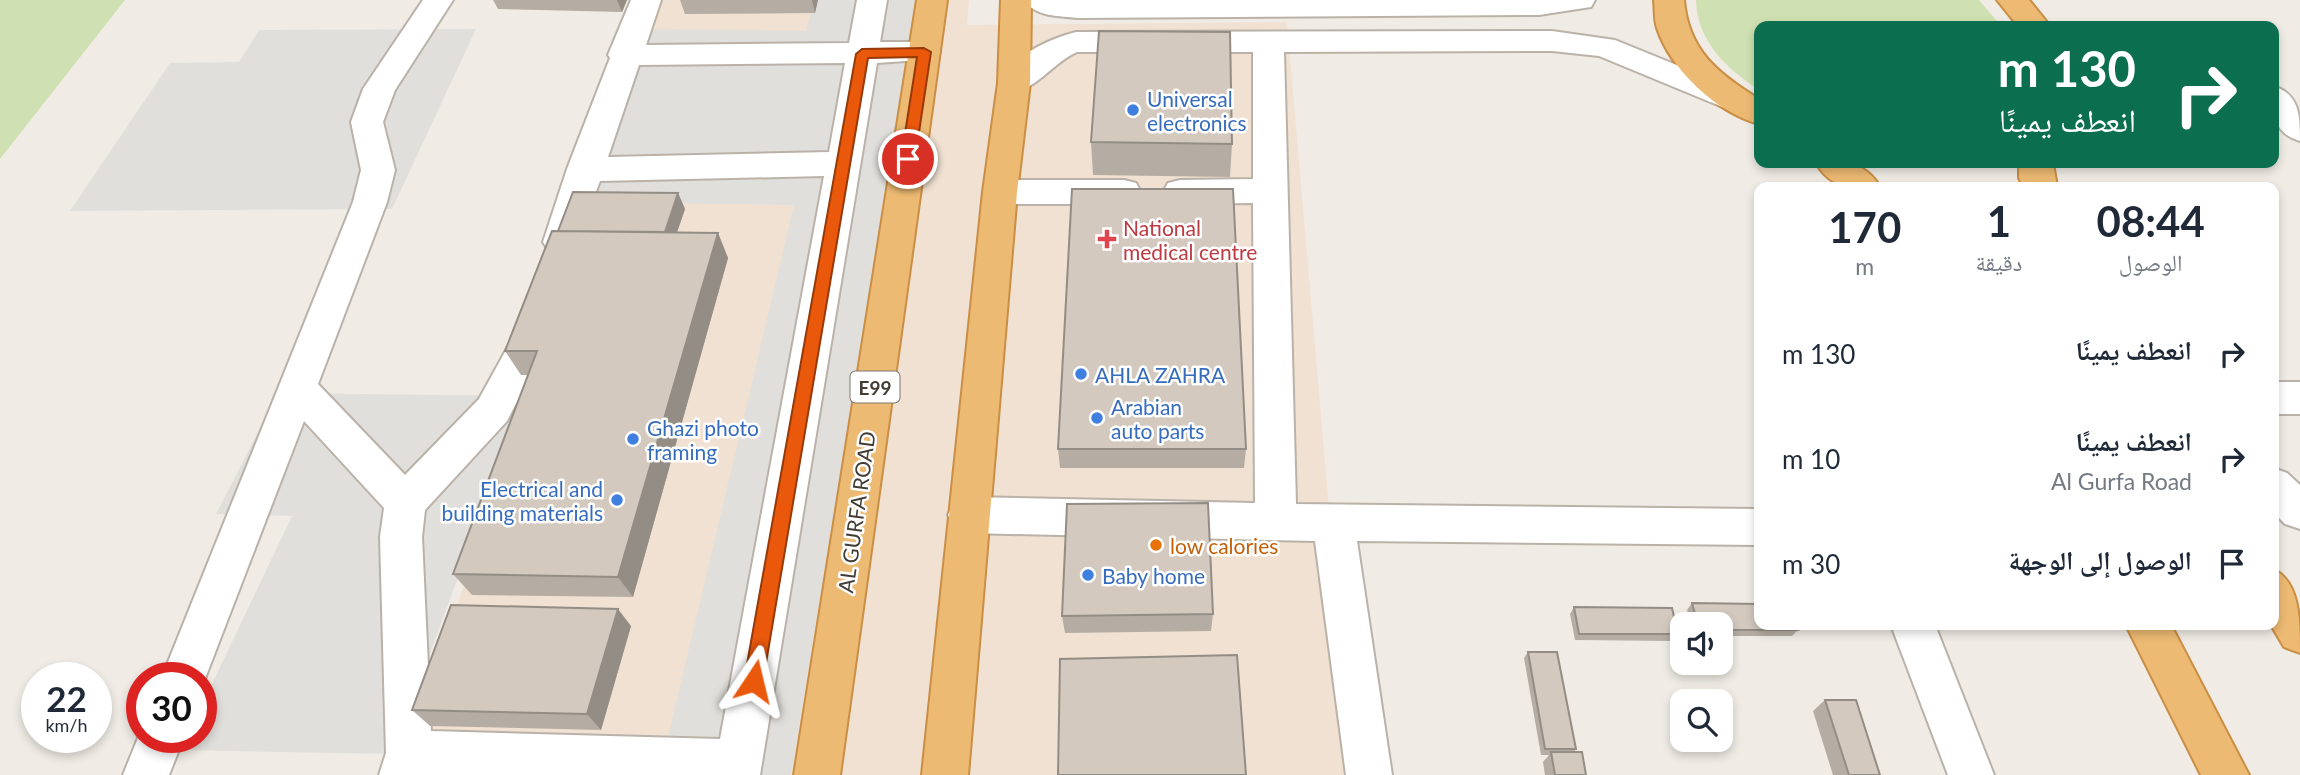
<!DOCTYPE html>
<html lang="ar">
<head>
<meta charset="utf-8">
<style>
	:root { --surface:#fff; --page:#f6f6f7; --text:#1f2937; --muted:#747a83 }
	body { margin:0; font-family:Lato,"Noto Naskh Arabic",sans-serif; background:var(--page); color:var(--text); direction:rtl; height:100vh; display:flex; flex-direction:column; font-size:26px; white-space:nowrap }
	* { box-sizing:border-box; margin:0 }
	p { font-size:23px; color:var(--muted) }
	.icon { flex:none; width:38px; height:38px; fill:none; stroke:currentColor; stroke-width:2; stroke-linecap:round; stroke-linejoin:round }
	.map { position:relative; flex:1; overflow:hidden; direction:ltr }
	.drawer { position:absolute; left:1754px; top:182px; width:525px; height:448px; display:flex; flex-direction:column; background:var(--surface); border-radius:14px; box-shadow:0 4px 10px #0003; direction:rtl }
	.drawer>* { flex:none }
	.top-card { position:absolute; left:1754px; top:21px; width:525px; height:147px; border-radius:14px; box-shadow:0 4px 10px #0003; direction:rtl; background:#0b6e4f; color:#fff; overflow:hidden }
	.controls { position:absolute; left:1670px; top:612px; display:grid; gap:14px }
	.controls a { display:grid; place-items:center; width:63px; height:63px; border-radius:14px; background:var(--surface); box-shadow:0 4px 10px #0003; font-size:35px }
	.speed { position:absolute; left:21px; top:662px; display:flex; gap:14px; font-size:35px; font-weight:700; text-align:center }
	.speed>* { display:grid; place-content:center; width:91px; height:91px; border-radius:50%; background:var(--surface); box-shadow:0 4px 10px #0003; line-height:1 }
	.speed small { font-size:18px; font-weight:400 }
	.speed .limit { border:10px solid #d22; background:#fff; color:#111 }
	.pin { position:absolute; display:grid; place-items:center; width:60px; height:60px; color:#fff; margin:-30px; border:4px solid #fff; border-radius:50%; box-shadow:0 2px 7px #0007 }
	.me { position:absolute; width:77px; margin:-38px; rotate:10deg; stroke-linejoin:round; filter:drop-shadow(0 0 5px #0008) }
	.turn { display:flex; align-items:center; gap:24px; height:147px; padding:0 28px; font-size:32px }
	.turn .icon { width:91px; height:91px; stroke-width:2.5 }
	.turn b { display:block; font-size:49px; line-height:60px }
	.eta { display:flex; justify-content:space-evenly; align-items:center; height:119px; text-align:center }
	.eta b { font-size:42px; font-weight:700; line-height:49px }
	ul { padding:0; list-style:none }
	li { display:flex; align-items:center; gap:21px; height:105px; padding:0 28px }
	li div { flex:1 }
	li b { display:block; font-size:26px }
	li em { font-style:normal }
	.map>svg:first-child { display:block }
	.commercial { fill:#f0e1d2 }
	.green { fill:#cfe0b2 }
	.parking { fill:#e1dfdc }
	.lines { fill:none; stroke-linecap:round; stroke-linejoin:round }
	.minor-casing { stroke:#bab2a8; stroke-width:4 }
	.highway-casing { stroke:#ca8e45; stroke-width:4 }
	.minor { fill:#fff; fill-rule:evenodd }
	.highway { fill:#edba73; fill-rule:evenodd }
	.wall { fill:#b5ada3 }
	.shaded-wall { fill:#948d85 }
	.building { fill:#d3c9be; stroke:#948d85; stroke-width:2 }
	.route { fill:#ea580c; stroke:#983908; stroke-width:2 }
	.shop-dot { fill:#3f7fe0; stroke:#fff; stroke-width:2.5 }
	.health-dot { fill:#e0444e; stroke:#fff; stroke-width:2.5 }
	.food-dot { fill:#e8710a; stroke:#fff; stroke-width:2.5 }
	.labels { text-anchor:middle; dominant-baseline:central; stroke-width:5; stroke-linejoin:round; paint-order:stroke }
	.shield { fill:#fff; stroke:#7b7672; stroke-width:2 }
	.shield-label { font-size:19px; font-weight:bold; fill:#423c35 }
	.shop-label { font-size:21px; fill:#366cbe; stroke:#fff; text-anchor:start }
	.health-label { font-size:21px; fill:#be3a42; stroke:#fff; text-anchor:start }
	.street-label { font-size:21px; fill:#423c35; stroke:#fff }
	.food-label { font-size:21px; fill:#c56008; stroke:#fff; text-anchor:start }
</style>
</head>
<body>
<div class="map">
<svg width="2300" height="775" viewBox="0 0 2300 775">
	<rect width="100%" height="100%" fill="#f0ece5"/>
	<path class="commercial" d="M659 0H969L967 25 1287 22 1352 775H402L625 91Z"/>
	<path class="green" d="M0 0H125L0 159Z
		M1696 0H1979L2001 26H1759V90C1726 68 1697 41 1696 0Z"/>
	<path class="parking" d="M814 0H917L791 775H659L794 205 583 202 643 29 806 31Z
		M476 29 392 209 70 211 170 63 239 62 259 30Z
		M278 393 526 396 392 754 180 750 187 737H201V707L292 516 216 514Z"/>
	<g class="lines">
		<g class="minor-casing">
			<path id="minor" d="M423 0H453L395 90 383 122 395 170 387 202 318 384 405 475 479 399 511 341 523 309 536 305 549 309 555 319 548 342 507 421 425 510 422 537 431 731 720 739 824 176 600 181 573 251 561 255 549 251 543 242 567 169 610 58 608 55 631 0H661L646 45 849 43 857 0H887L880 42H924L935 45 940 52 935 59 877 63 760 775H379L386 753 380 537 384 508 304 421 201 689V677H162L353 202 361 170 351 122 363 89ZM845 63 829 152 608 157 639 65Z
				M1024 0H1595L1591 7 1539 15 1078 18C1060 16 1035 17 1024 0Z
				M1552 31 1615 40 1748 94 1753 102 1748 110 1737 113 1599 56 1552 51 1284 52 1296 504 1759 509V545L1357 541 1392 775H1346L1315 541 969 533 954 528 948 515 954 502 969 497 1255 503 1253 203 1180 204 1168 201 1163 192 1168 183 1180 180 1253 179V52H1077C1051 63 1031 98 1003 91L998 83C1015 55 1046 40 1076 32Z
				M2273 86C2300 94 2300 117 2300 141 2272 133 2273 111 2273 86Z
				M1000 180H1124L1136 183 1141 192 1136 201 1124 204H1000L988 201 983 192 988 183Z
				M2273 382H2300V414H2273Z
				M2273 468 2287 473 2300 485V529L2285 524 2273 512Z
				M1891 625H1935L1994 775H1948Z
				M142 728V737H184L169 775H123Z"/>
		</g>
		<g class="highway-casing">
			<path id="highway" d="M917 0H947L840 775H794Z
				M1001 0H1031L1030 83 1017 192 968 775H922L983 192 998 83Z
				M1654 0H1684C1688 50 1718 74 1759 99V124C1716 112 1671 70 1657 28 1654 19 1655 9 1654 0Z
				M1997 0H2029L2050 26H2018Z
				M1816 163C1843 162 1865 161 1880 187 1852 188 1832 190 1816 163Z
				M2019 163H2053L2057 187H2023L2019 178Z
				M2273 569C2300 582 2300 620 2300 653L2284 647 2271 625Z
				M2126 625H2171L2249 775H2201Z"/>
		</g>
		<use href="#minor" class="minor"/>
		<use href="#highway" class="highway"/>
	</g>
	<path class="wall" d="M493 0H627L622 12 498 9Z
		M680 0H818L815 13 685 14Z
		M1091 142 1232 144 1230 177 1093 175Z
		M678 193 685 209 677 232 718 233 728 258 633 597 472 595 453 574 528 375H521L505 351 558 231Z
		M1058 449H1246L1244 468H1060Z
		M1692 603 1798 630 1792 636H1720V625H1691L1687 610Z
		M1574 607 1678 634 1673 641 1575 640 1570 614Z
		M1213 614 1211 631 1065 633 1062 616Z
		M631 626 601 730 430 726 412 710Z
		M1528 652 1576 749 1574 752 1586 775H1545L1543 762 1549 755H1541L1524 658Z
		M1825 700 1880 775H1833L1813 711Z"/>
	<path class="shaded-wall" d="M617 0H627L622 12Z
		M812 0H818L815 13Z
		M678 193 685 209 671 250 664 235Z
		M718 233 728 258 633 597 618 577Z
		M618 609 631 626 601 730 587 714Z"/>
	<path class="building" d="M1099 31 1230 32 1232 144 1091 142Z
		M1072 189H1233L1246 449H1058Z
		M573 192 678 193 665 232 558 231Z
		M552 231 718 233 618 577 453 574 537 351H505Z
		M1208 503 1213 614 1062 616 1067 504Z
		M1692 603 1759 604V625H1796L1798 630H1720V625H1698Z
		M451 605 618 609 587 714 412 710Z
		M1574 607 1672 608 1678 634H1579Z
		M1528 652H1557L1576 749H1545Z
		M1237 655 1246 775H1058L1060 659Z
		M1825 700H1856L1880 775H1849Z
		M1551 752H1582L1586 775H1555Z"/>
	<path class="route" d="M924 48 931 52 915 159 908 164 901 159 917 57 868 58 763 681 760 688 754 690 747 688 744 681 856 54 862 49Z"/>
	<g class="shop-dot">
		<circle cx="1133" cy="110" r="7"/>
		<circle cx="1081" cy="374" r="7"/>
		<circle cx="1097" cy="418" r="7"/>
		<circle cx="633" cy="439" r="7"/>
		<circle cx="617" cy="500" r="7"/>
		<circle cx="1088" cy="575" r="7"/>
	</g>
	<path class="health-dot" d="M1103.5 228.5h7v7h7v7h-7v7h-7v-7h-7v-7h7z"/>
	<circle class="food-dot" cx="1156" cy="545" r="7"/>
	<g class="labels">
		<rect class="shield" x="850.5" y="371.5" width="49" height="31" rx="5"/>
		<g class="shield-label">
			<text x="875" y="387">E99</text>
		</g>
		<g class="shop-label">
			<text x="1147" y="98">Universal<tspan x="1147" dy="24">electronics</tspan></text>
			<text x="1095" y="374">AHLA ZAHRA</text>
			<text x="1111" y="406">Arabian<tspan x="1111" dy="24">auto parts</tspan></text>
			<text x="647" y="427">Ghazi photo<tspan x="647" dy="24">framing</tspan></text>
			<text x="603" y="488" text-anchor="end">Electrical and<tspan x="603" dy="24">building materials</tspan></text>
			<text x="1102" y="575">Baby home</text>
		</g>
		<g class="health-label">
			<text x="1123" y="227">National<tspan x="1123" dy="24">medical centre</tspan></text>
		</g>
		<g class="street-label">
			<text transform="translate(856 512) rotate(-82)">AL GURFA ROAD</text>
		</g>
		<g class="food-label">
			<text x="1170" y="545">low calories</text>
		</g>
	</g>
</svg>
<div class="controls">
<a><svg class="icon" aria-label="sound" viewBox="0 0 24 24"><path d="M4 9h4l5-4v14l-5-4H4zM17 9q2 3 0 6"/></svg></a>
<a><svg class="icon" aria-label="search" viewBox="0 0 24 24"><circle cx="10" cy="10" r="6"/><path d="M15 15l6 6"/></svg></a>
</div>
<div class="speed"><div>22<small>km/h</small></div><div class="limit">30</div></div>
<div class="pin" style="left:908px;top:159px;background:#d93025"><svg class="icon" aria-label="arrive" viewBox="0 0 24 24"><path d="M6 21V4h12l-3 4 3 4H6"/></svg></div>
<svg class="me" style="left:754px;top:681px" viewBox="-20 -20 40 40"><path d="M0-17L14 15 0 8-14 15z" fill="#ea580c" stroke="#fff" stroke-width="4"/></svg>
<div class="top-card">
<div class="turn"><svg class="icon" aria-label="right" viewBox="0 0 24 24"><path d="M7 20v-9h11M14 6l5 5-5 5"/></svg><div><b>130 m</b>انعطف يمينًا</div></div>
</div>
<section class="drawer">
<div class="eta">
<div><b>08:44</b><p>الوصول</p></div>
<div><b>1</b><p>دقيقة</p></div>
<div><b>170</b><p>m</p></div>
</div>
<ul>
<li><svg class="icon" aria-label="right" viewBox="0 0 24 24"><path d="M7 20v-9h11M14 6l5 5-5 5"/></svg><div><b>انعطف يمينًا</b></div><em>130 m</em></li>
<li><svg class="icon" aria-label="right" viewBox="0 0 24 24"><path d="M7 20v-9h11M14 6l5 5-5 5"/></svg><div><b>انعطف يمينًا</b><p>Al Gurfa Road</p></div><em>10 m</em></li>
<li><svg class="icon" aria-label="arrive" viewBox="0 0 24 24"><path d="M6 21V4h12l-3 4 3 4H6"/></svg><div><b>الوصول إلى الوجهة</b></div><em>30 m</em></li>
</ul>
</section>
</div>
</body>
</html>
